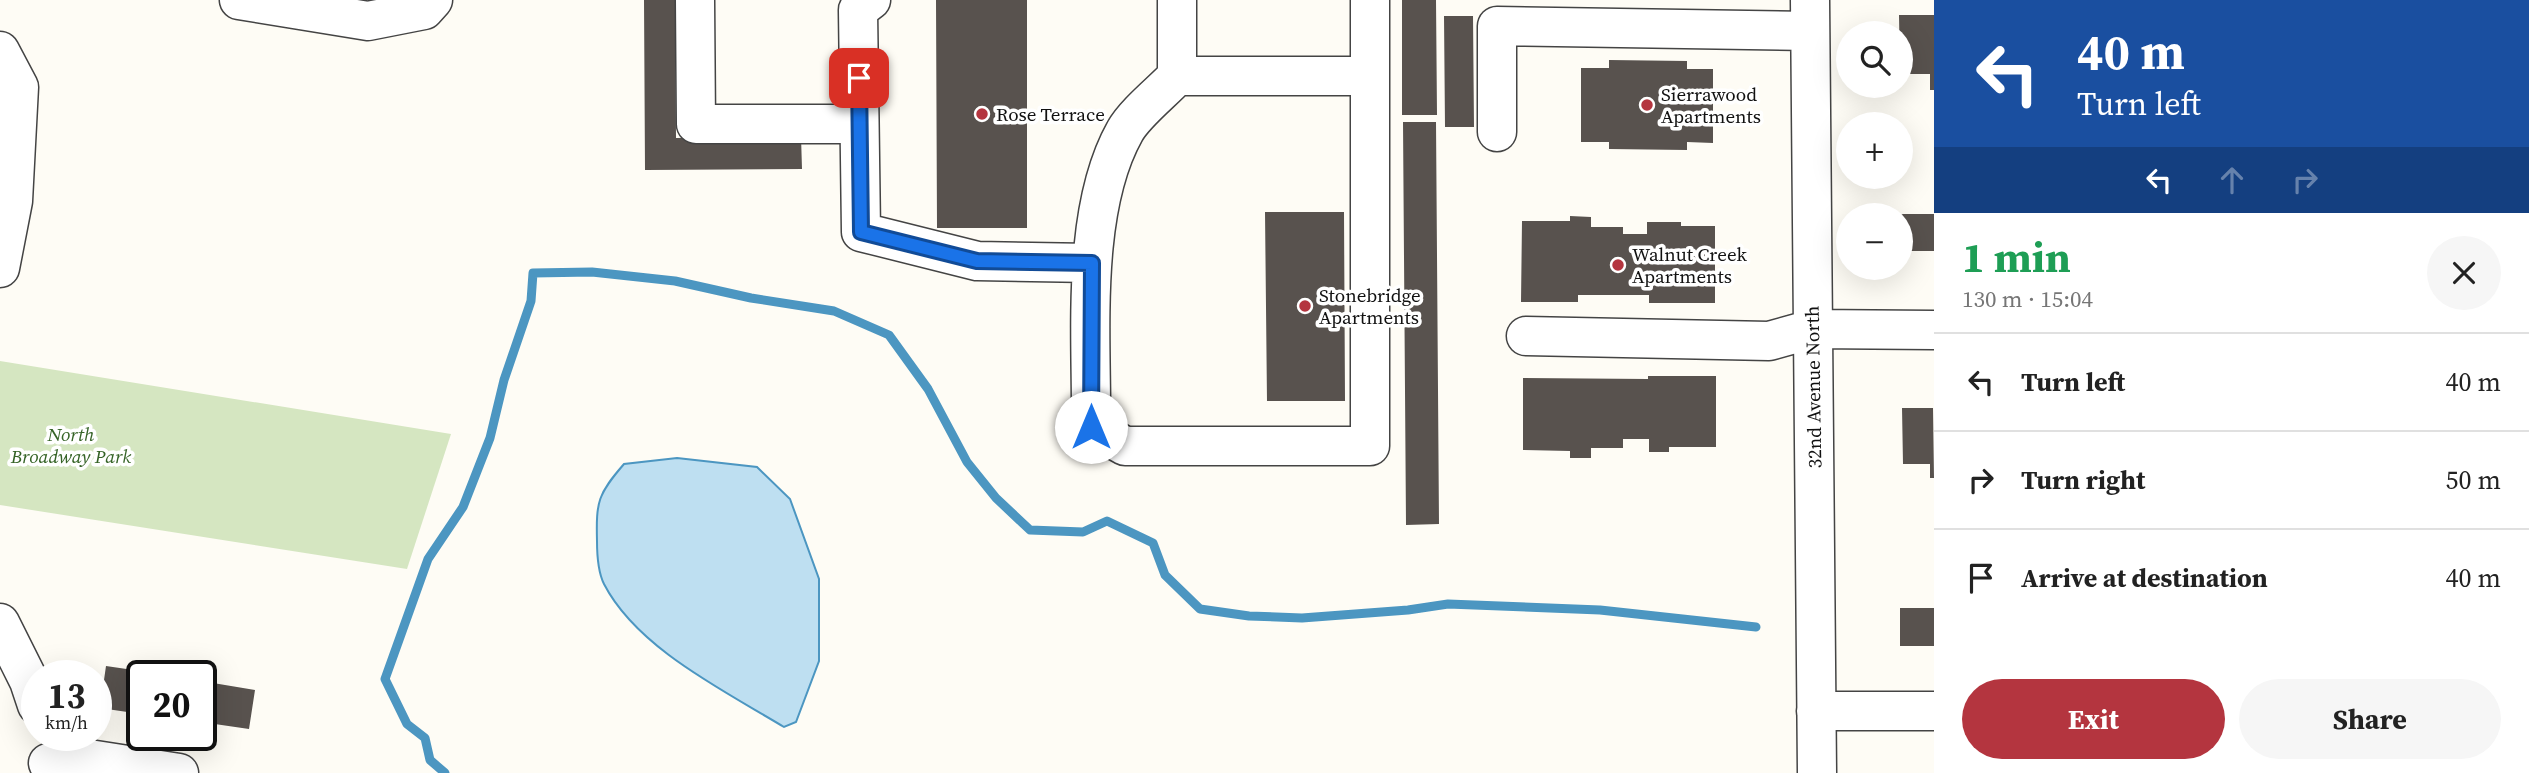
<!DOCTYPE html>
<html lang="en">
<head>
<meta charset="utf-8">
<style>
	:root { --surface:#fff; --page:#f6f6f6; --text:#222; --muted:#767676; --line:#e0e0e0; --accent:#b4353f }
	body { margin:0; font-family:"Source Serif 4",serif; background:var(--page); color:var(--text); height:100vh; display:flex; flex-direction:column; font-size:26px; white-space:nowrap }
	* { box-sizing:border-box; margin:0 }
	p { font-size:23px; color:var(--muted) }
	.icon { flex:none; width:38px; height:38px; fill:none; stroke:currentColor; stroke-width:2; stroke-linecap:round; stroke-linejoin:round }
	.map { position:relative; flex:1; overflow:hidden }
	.details { display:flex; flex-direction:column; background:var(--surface); width:595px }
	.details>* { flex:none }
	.hud { background:#1a4fa0; color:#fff; overflow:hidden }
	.fabs { position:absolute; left:1836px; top:21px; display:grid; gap:14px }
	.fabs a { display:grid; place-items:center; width:77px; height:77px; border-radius:50%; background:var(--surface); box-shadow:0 7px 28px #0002; font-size:35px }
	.speed { position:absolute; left:21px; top:660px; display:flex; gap:14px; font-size:35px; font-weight:700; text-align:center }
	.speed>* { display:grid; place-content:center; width:91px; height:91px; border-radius:50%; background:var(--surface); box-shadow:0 7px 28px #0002; line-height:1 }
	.speed small { font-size:18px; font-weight:400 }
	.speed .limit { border:4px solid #111; border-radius:10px; background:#fff; color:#111 }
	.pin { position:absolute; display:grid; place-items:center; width:60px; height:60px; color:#fff; margin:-30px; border-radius:14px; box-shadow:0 4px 10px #0006 }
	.me { position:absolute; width:77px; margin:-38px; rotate:0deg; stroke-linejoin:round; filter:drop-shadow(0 0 5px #0008) }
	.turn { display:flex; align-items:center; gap:24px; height:147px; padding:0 28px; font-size:32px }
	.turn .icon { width:91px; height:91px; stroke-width:2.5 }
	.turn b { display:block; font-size:49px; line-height:60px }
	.lanes { display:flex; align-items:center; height:66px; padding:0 28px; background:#0003; justify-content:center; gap:35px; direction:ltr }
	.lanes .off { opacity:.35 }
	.round { display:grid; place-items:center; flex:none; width:74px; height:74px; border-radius:37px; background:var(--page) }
	.headline { display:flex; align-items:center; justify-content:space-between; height:119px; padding:0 28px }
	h1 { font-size:42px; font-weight:700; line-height:52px; color:#1e9e55 }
	.button { display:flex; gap:14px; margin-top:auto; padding:14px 28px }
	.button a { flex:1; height:80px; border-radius:42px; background:var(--accent); color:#fff; font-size:28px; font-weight:700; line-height:80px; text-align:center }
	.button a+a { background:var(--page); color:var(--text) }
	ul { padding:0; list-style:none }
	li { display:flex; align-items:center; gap:21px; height:98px; padding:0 28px; border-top:2px solid var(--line) }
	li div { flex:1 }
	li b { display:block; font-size:26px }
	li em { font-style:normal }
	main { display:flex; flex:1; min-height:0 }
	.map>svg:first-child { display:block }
	.green { fill:#d5e6c1 }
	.water { fill:#bedff1; stroke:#4c96c1; stroke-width:2 }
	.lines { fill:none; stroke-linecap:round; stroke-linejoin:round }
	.stream { stroke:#4c96c1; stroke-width:9 }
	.building { fill:#58524e }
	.minor-casing { stroke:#444; stroke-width:41 }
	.minor { stroke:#fff; stroke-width:38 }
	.route-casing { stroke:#114b97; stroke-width:18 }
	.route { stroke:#1a73e8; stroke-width:12 }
	.poi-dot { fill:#b4353f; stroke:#fff; stroke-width:2.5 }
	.labels { text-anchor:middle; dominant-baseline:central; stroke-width:7; stroke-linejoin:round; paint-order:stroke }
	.poi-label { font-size:19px; fill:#111; stroke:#fff; text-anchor:start }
	.street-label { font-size:19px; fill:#111; stroke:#fff }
	.park-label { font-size:19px; font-style:italic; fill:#356326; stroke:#fff }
</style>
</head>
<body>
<main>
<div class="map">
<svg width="1934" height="773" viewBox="0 0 1934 773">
	<rect width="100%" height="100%" fill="#fefcf5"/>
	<path class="green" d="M0 361 451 434 407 569 0 505Z"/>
	<path class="water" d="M677 458 757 467 790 499 819 579V661L796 722 784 727C723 690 637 648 604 584 598 572 597 555 597 541 596 501 598 494 624 464Z"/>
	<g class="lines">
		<path class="stream" d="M445 773 430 760 425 738 407 724 385 679 428 559 463 507 490 438 504 380 531 301 533 273 592 272 675 281 751 298 834 311 889 335 928 389 967 462 996 498 1030 530 1083 532 1107 521 1153 543 1165 575 1200 609 1249 616 1302 618 1408 610 1448 604 1600 610 1756 627"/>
	</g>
	<path class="building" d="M644 0H675L676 138 801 136 802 169 645 170Z
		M936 0H1027V228H937Z
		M1402 0H1436L1437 115H1402Z
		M1899 15H1934V90H1930V74H1900Z
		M1444 16H1473L1474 127H1445Z
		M1609 60 1687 61V69H1713V143L1687 142V150L1609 149V142H1581V68H1609Z
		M1403 122H1436L1439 524 1406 525Z
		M1265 212H1344L1345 401H1267Z
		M1900 214H1934V251H1900Z
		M1570 216 1591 217V227H1623V234H1647V222H1681V226H1715V303H1649V295H1578V302H1521L1522 221H1570Z
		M1648 376H1716V447H1669V452H1649V439H1623V448H1591V458H1570V451L1523 450V378L1648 379Z
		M1902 408H1933L1934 478H1930V464H1903Z
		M1900 608H1934V646H1900Z
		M106 666 147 672 146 676H142L141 714 100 708Z
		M201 681 255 690 249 729 201 722Z"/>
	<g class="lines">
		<g class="minor-casing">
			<path id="minor" d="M239 0 368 21 424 10 433 0
				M695 0 696 124H859
				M871 0 858 10 861 232 977 261 1092 263
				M1810 0 1817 773
				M0 51 19 87 13 201 0 268
				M1177 76V0
				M1370 76H1177C1162 92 1135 113 1125 131 1080 211 1092 337 1091 427L1125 446H1370V0
				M1497 132V26L1810 31
				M1526 336 1769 341 1812 329 1934 330
				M0 623 29 681 37 705
				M1816 711H1934
				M48 763 89 759 179 773"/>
		</g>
		<use href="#minor" class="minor"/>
	</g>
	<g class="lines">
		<g class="route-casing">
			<path id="route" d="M859 78 861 232 977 261 1092 263 1091 427"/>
		</g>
		<use href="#route" class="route"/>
	</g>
	<g class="poi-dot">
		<circle cx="1647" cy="105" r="7"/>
		<circle cx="982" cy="114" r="7"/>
		<circle cx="1618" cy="265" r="7"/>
		<circle cx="1305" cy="306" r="7"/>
	</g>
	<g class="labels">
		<g class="poi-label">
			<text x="1661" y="94">Sierrawood<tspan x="1661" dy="22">Apartments</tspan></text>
			<text x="996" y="114">Rose Terrace</text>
			<text x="1632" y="254">Walnut Creek<tspan x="1632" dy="22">Apartments</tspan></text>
			<text x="1319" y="295">Stonebridge<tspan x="1319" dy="22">Apartments</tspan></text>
		</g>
		<g class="street-label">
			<text transform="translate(1813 387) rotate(-91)">32nd Avenue North</text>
		</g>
		<g class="park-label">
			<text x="71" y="434">North<tspan x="71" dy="22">Broadway Park</tspan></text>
		</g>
	</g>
</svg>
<div class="fabs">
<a><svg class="icon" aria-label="search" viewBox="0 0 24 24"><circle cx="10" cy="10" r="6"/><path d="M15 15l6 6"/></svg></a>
<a>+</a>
<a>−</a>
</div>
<div class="speed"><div>13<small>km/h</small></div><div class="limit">20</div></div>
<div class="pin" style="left:859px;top:78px;background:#d93025"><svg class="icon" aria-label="arrive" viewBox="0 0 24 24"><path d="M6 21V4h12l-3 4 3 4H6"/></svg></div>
<svg class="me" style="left:1091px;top:427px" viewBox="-20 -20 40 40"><circle r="19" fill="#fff"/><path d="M0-13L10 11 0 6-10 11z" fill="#1a73e8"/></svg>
</div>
<section class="details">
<div class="hud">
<div class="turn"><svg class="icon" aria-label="left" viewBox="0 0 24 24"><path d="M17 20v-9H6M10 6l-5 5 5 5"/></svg><div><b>40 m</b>Turn left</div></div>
<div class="lanes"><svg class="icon" aria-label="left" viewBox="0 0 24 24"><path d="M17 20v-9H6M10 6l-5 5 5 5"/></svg><svg class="icon off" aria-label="ahead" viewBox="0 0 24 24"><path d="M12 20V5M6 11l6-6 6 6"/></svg><svg class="icon off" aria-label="right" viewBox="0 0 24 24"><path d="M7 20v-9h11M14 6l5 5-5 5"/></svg></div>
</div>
<div class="headline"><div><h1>1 min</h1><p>130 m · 15:04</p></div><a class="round"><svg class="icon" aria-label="close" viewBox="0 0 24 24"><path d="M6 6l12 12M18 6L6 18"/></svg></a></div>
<ul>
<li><svg class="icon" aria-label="left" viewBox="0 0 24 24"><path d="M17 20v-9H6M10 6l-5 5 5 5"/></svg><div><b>Turn left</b></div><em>40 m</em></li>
<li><svg class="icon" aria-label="right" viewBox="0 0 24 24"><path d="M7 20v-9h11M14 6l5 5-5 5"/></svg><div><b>Turn right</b></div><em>50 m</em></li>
<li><svg class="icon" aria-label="arrive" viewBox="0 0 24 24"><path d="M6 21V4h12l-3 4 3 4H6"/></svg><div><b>Arrive at destination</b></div><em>40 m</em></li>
</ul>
<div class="button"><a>Exit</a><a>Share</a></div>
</section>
</main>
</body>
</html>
